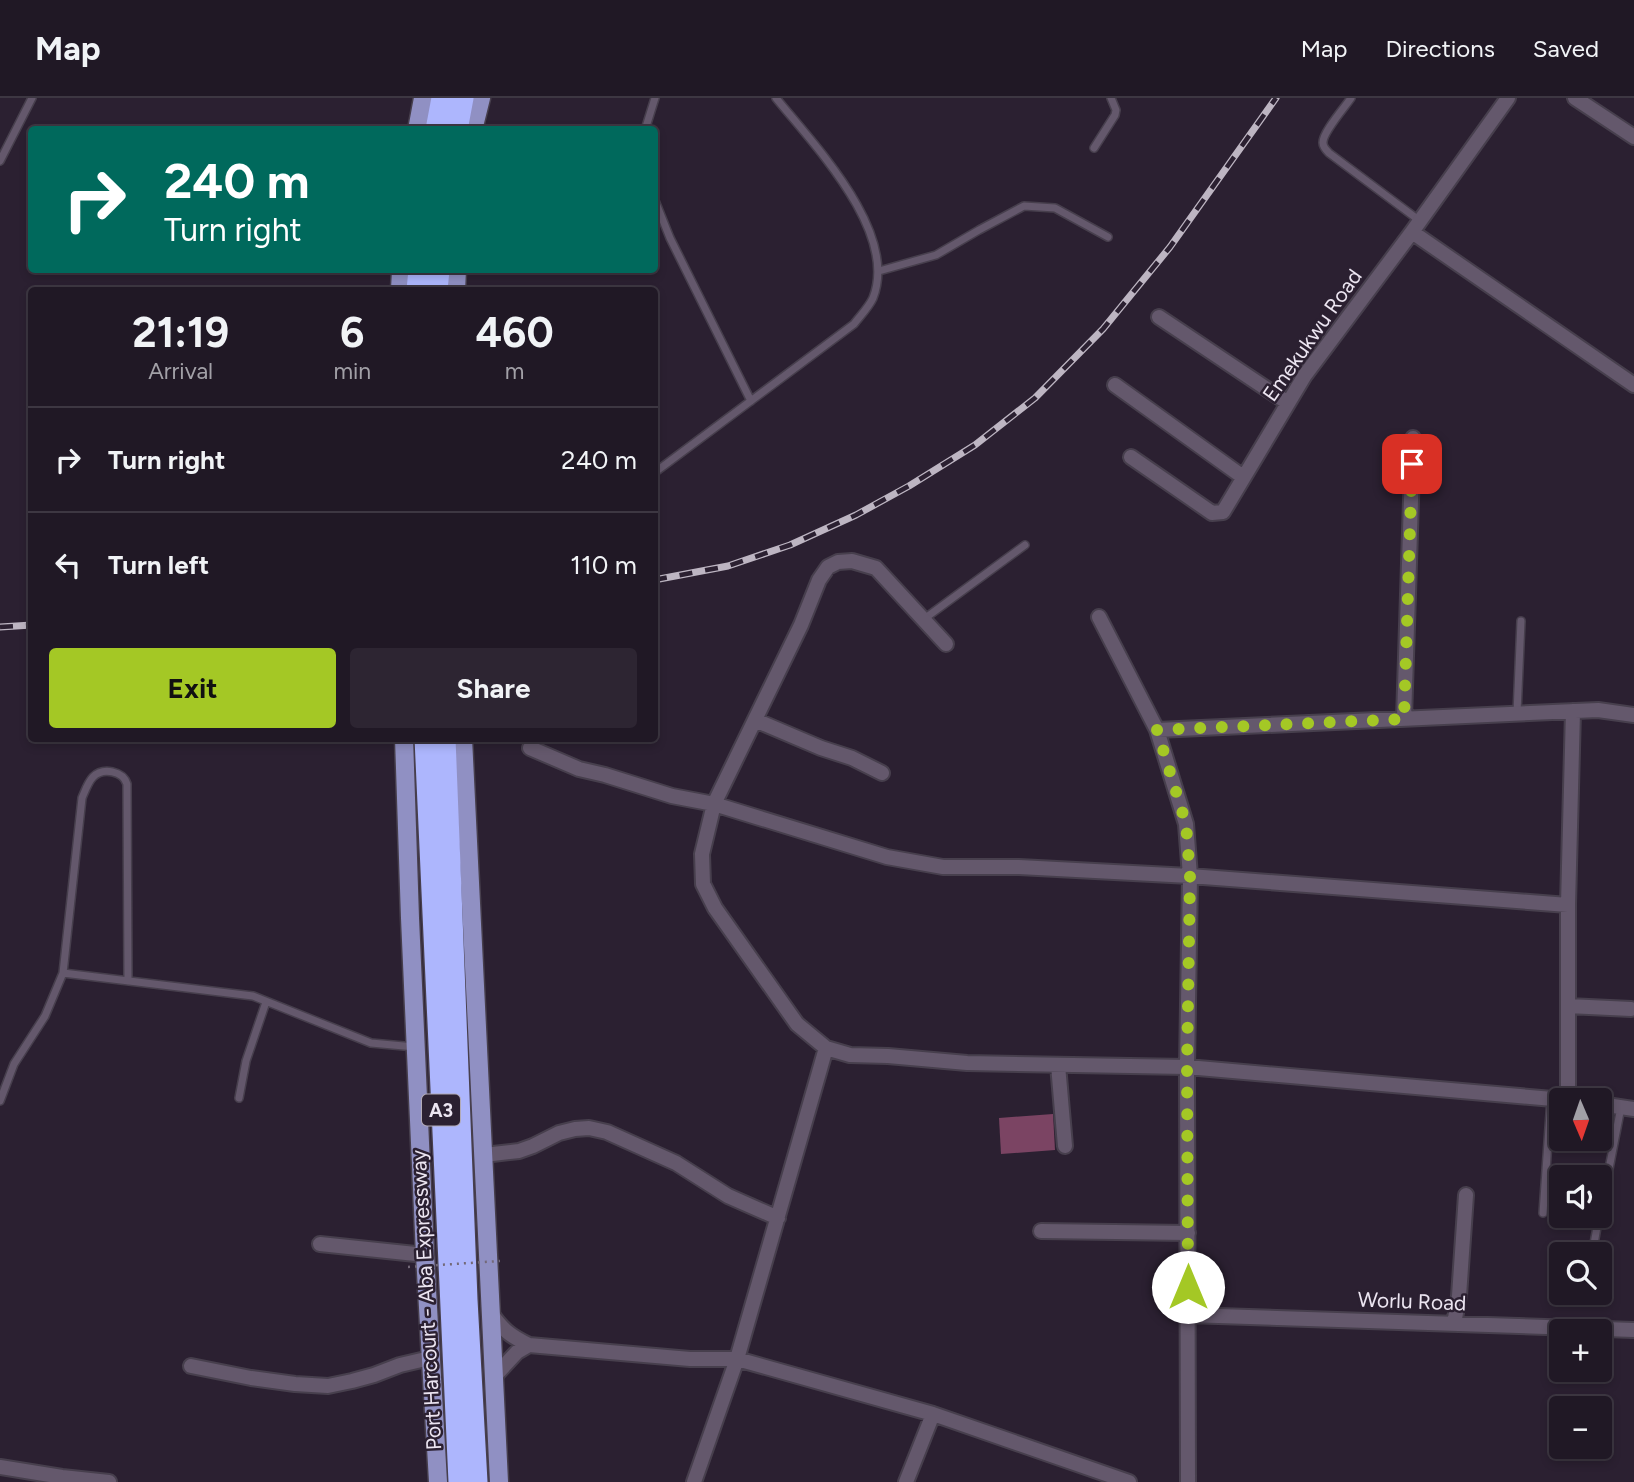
<!DOCTYPE html>
<html lang="en">
<head>
<meta charset="utf-8">
<style>
	:root { --surface:#201825; --page:#2d2532; --text:#f1f3f6; --muted:#a2a0a7; --line:#3d3742; --accent:#a4c825 }
	body { margin:0; font-family:Figtree,sans-serif; background:var(--page); color:var(--text); height:100vh; display:flex; flex-direction:column; font-size:26px; white-space:nowrap }
	* { box-sizing:border-box; margin:0 }
	p { font-size:23px; color:var(--muted) }
	.icon { flex:none; width:38px; height:38px; fill:none; stroke:currentColor; stroke-width:2; stroke-linecap:round; stroke-linejoin:round }
	.map { position:relative; flex:1; overflow:hidden }
	.drawer { position:absolute; left:28px; top:189px; width:630px; height:455px; display:flex; flex-direction:column; background:var(--surface); border-radius:7px; box-shadow:0 4px 10px #0003,0 0 0 2px var(--line) }
	.drawer>* { flex:none }
	.banner { position:absolute; left:28px; top:28px; width:630px; height:147px; border-radius:7px; box-shadow:0 4px 10px #0003,0 0 0 2px var(--line); background:#00695c; color:#fff; overflow:hidden }
	.needle { width:46px; rotate:178deg }
	.tools { position:absolute; left:1549px; top:990px; display:grid; gap:14px }
	.tools a { display:grid; place-items:center; width:63px; height:63px; border-radius:7px; background:var(--surface); box-shadow:0 4px 10px #0003,0 0 0 2px var(--line); font-size:35px }
	.pin { position:absolute; display:grid; place-items:center; width:60px; height:60px; color:#fff; margin:-30px; border-radius:14px; box-shadow:0 4px 10px #0006 }
	.me { position:absolute; width:77px; margin:-38px; rotate:0deg; stroke-linejoin:round; filter:drop-shadow(0 0 5px #0008) }
	.turn { display:flex; align-items:center; gap:24px; height:147px; padding:0 21px; font-size:32px }
	.turn .icon { width:91px; height:91px; stroke-width:2.5 }
	.turn b { display:block; font-size:49px; line-height:60px }
	.eta { display:flex; justify-content:space-evenly; align-items:center; height:119px; text-align:center }
	.eta b { font-size:42px; font-weight:700; line-height:49px }
	.button { display:flex; gap:14px; margin-top:auto; padding:14px 21px }
	.button a { flex:1; height:80px; border-radius:7px; background:var(--accent); color:#111; font-size:28px; font-weight:700; line-height:80px; text-align:center }
	.button a+a { background:var(--page); color:var(--text) }
	ul { padding:0; list-style:none }
	li { display:flex; align-items:center; gap:21px; height:105px; padding:0 21px; border-top:2px solid var(--line) }
	li div { flex:1 }
	li b { display:block; font-size:26px }
	li em { font-style:normal }
	header { display:flex; align-items:center; gap:42px; box-sizing:border-box; height:98px; padding:0 35px; background:var(--surface); border-bottom:2px solid var(--line) }
	header strong { font-size:33px }
	nav { display:flex; gap:38px; margin-inline-start:auto; font-size:24px }
	.map>svg:first-child { display:block }
	.building { fill:#7b4463 }
	.lines { fill:none; stroke-linecap:round; stroke-linejoin:round }
	.lane-casing { stroke:#473f4d; stroke-width:10 }
	.street-casing { stroke:#473f4d; stroke-width:18 }
	.primary-casing { stroke:#473f4d; stroke-width:21 }
	.highway-casing { stroke:#473f4d; stroke-width:24 }
	.lane { stroke:#64586c; stroke-width:7 }
	.street { stroke:#64586c; stroke-width:14 }
	.primary { stroke:#9090c3; stroke-width:18 }
	.highway { stroke:#adb6fd; stroke-width:21 }
	.rail-casing { stroke:#bdb5c2; stroke-width:7 }
	.rail { stroke:#2b2031; stroke-width:4.5; stroke-dasharray:13; stroke-linecap:butt }
	.path-bridge { stroke:#736978; stroke-width:2.5; stroke-dasharray:2 5; stroke-linecap:butt }
	.route { stroke:#a4c825; stroke-width:12; stroke-dasharray:0 21.6 }
	.labels { text-anchor:middle; dominant-baseline:central; stroke-width:5; stroke-linejoin:round; paint-order:stroke }
	.shield { fill:#2b2031; stroke:#b2aab7; stroke-width:2 }
	.shield-label { font-size:19px; font-weight:bold; fill:#ece5f1 }
	.street-label { font-size:21px; fill:#ece5f1; stroke:#2b2031 }
</style>
</head>
<body>
<header>
<strong>Map</strong>
<nav><a>Map</a><a>Directions</a><a>Saved</a></nav>
</header>
<div class="map">
<svg width="1634" height="1384" viewBox="0 0 1634 1384">
	<rect width="100%" height="100%" fill="#2b2031"/>
	<path class="building" d="M1053 1016 1055 1052 1001 1056 999 1020Z"/>
	<g class="lines">
		<g class="lane-casing">
			<path id="lane" d="M1351 0C1345 9 1322 35 1323 45 1323 48 1327 53 1329 55L1420 123
				M645 32 655 0
				M1094 50 1115 17 1116 12 1111 0
				M0 63 32 0
				M654 100 670 140 751 303
				M879 173 936 157 979 132 1024 108 1055 110 1108 139
				M654 375 854 226C860 218 869 209 873 200 899 134 814 47 776 0
				M924 521 1025 447
				M1517 615 1521 523
				M63 875 253 898 371 945 415 949
				M239 1000 246 963 266 904
				M0 1003 14 966 45 918 63 875 82 700C85 693 88 684 93 679 103 669 123 673 127 686L128 883
				M1543 1115 1551 1001
				M1600 1117 1621 1009
				M1592 1157 1599 1118"/>
		</g>
		<g class="street-casing">
			<path id="street" d="M1575 0 1634 39
				M1412 134 1634 287
				M1159 219 1288 305
				M1115 287 1243 379
				M1131 359 1212 415 1223 414 1305 277 1412 134 1508 0
				M1099 519 1157 632 1186 726 1190 778 1187 969 1188 1384
				M946 546 876 470 852 463 838 464 828 469 819 482 801 527 714 706 702 756 703 786 715 810 797 926 826 950 850 957 888 958 967 965 1187 969 1576 1003
				M1404 621 1413 340
				M755 622 821 650 852 660 882 675
				M1157 632 1598 612 1634 617
				M530 650 579 671 605 677 672 698 714 706 887 759 943 769H1019L1190 778 1568 807
				M1568 908 1631 911
				M1058 967 1065 1048
				M1568 1002V807L1573 613
				M1600 1006 1634 1011
				M484 1057 519 1053 533 1048 559 1035 575 1031 589 1030 607 1034 676 1065 728 1098 778 1120
				M1041 1133 1188 1135
				M320 1146 425 1157
				M490 1214C503 1232 510 1238 529 1247L690 1261H737L933 1316 1129 1384
				M1188 1217 1634 1232
				M1454 1226 1459 1198 1466 1097
				M191 1268 251 1280 295 1286 328 1288 352 1283 374 1277 400 1267 430 1260
				M493 1280 517 1254 529 1247
				M0 1369 62 1379 109 1384
				M694 1384 737 1261 826 950
				M906 1384 933 1316"/>
		</g>
		<g class="primary-casing">
			<path id="primary" d="M417 32 423 0
				M473 32 481 0
				M400 192 401 172
				M456 192 457 172
				M404 640 410 820 425 1157 438 1384
				M463 640 499 1384"/>
		</g>
		<g class="highway-casing">
			<path id="highway" d="M436 32 442 0
				M457 32 463 0
				M417 192 419 172
				M437 192 439 172
				M425 640 459 1384
				M445 640 467 1202 477 1384"/>
		</g>
		<use href="#lane" class="lane"/>
		<use href="#street" class="street"/>
		<use href="#primary" class="primary"/>
		<use href="#highway" class="highway"/>
		<g class="rail-casing">
			<path id="rail" d="M654 482 728 468 790 447 856 417 909 388 975 347 1035 300 1103 231 1170 149 1276 0
				M0 529 32 527"/>
		</g>
		<use href="#rail" class="rail"/>
		<path class="path-bridge" d="M408 1169 500 1163"/>
	</g>
	<g class="lines">
		<path class="route" d="M1188 1189 1187 969 1190 778 1186 726 1157 632 1404 621 1412 366"/>
	</g>
	<g class="labels">
		<rect class="shield" x="422" y="996.5" width="38" height="31" rx="5"/>
		<g class="shield-label">
			<text x="441" y="1012">A3</text>
		</g>
		<g class="street-label">
			<text transform="translate(1312 237) rotate(-55)">Emekukwu Road</text>
			<text transform="translate(426 1202) rotate(-93)">Port Harcourt - Aba Expressway</text>
			<text transform="translate(1412 1203) rotate(2)">Worlu Road</text>
		</g>
	</g>
</svg>
<div class="tools">
<a><svg class="needle" viewBox="-14 -14 28 28"><path d="M0-13l5 13h-10z" fill="#e53935"/><path d="M0 13l5-13h-10z" fill="#a2a0a7"/></svg></a>
<a><svg class="icon" aria-label="sound" viewBox="0 0 24 24"><path d="M4 9h4l5-4v14l-5-4H4zM17 9q2 3 0 6"/></svg></a>
<a><svg class="icon" aria-label="search" viewBox="0 0 24 24"><circle cx="10" cy="10" r="6"/><path d="M15 15l6 6"/></svg></a>
<a>+</a>
<a>−</a>
</div>
<div class="pin" style="left:1412px;top:366px;background:#d93025"><svg class="icon" aria-label="arrive" viewBox="0 0 24 24"><path d="M6 21V4h12l-3 4 3 4H6"/></svg></div>
<svg class="me" style="left:1188px;top:1189px" viewBox="-20 -20 40 40"><circle r="19" fill="#fff"/><path d="M0-13L10 11 0 6-10 11z" fill="#a4c825"/></svg>
<div class="banner">
<div class="turn"><svg class="icon" aria-label="right" viewBox="0 0 24 24"><path d="M7 20v-9h11M14 6l5 5-5 5"/></svg><div><b>240 m</b>Turn right</div></div>
</div>
<section class="drawer">
<div class="eta">
<div><b>21:19</b><p>Arrival</p></div>
<div><b>6</b><p>min</p></div>
<div><b>460</b><p>m</p></div>
</div>
<ul>
<li><svg class="icon" aria-label="right" viewBox="0 0 24 24"><path d="M7 20v-9h11M14 6l5 5-5 5"/></svg><div><b>Turn right</b></div><em>240 m</em></li>
<li><svg class="icon" aria-label="left" viewBox="0 0 24 24"><path d="M17 20v-9H6M10 6l-5 5 5 5"/></svg><div><b>Turn left</b></div><em>110 m</em></li>
</ul>
<div class="button"><a>Exit</a><a>Share</a></div>
</section>
</div>
</body>
</html>
